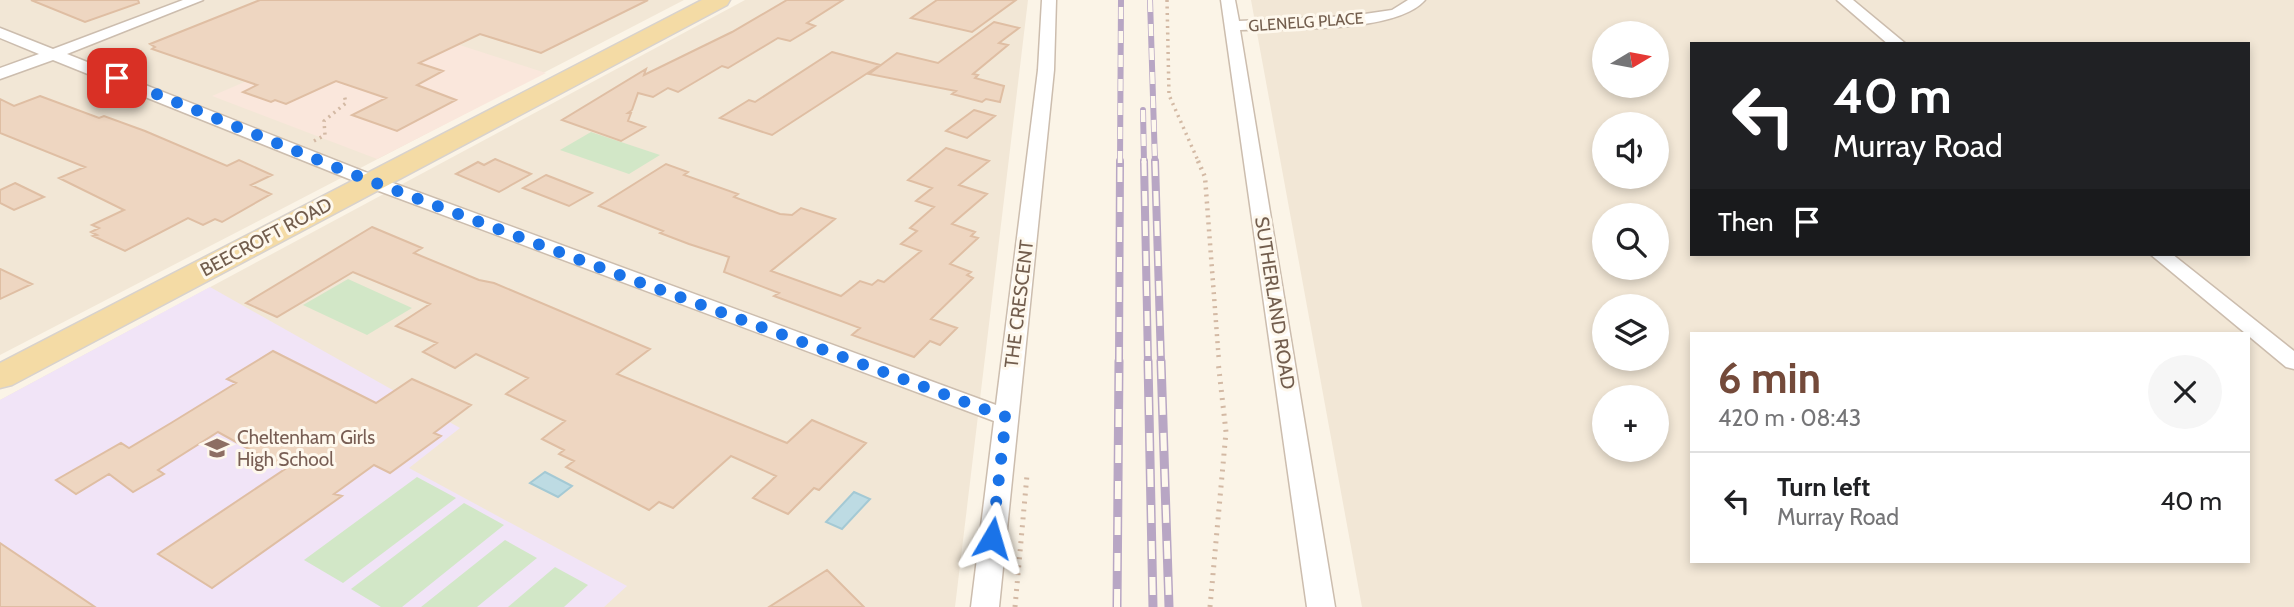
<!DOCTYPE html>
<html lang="en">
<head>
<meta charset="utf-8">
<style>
	:root { --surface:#fff; --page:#f6f6f6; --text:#202124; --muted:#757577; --line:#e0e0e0; --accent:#744a3a }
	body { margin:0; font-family:Cabin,sans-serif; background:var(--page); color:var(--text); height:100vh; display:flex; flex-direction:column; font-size:26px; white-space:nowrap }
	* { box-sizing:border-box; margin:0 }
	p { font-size:23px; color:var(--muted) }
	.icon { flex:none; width:38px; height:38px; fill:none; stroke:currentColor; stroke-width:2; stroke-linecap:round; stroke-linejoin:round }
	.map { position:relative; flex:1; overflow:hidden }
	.details { position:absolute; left:1690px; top:332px; width:560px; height:231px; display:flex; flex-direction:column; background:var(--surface); border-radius:0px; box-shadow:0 4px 10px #0003 }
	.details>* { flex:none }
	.top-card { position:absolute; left:1690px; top:42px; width:560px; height:214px; border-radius:0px; box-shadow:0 4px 10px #0003; background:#202124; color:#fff; overflow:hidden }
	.needle { width:46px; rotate:80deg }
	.buttons { position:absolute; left:1592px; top:21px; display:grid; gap:14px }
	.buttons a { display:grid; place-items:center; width:77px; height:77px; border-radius:50%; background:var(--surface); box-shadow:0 4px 10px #0003; font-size:35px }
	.pin { position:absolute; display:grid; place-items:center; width:60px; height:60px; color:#fff; margin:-30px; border-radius:14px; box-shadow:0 4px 10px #0006 }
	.me { position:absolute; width:77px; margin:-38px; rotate:7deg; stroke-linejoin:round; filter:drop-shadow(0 0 5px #0008) }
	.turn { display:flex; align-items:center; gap:24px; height:147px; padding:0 28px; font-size:32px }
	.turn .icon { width:91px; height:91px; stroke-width:2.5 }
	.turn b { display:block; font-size:49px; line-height:60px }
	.then { display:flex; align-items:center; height:66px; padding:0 28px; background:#0003; gap:14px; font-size:26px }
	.round { display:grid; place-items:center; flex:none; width:74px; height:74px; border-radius:37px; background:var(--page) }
	.head { display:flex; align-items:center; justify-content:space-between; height:119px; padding:0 28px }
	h1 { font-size:42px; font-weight:800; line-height:52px; color:var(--accent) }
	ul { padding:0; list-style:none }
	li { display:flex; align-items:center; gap:21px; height:98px; padding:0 28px; border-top:2px solid var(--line) }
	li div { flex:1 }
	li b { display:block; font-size:26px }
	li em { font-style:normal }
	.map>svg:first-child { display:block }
	.residential { fill:#f2e7d6; fill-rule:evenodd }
	.commercial { fill:#fae7dc }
	.education { fill:#f1e4f7 }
	.green { fill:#d2e7c7 }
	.water { fill:#bddbe3; stroke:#a4c9d4; stroke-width:2 }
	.building { fill:#eed6c1; stroke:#dfbea3; stroke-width:2 }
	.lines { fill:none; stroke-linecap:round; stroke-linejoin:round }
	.street-casing { stroke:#ccbdae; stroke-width:3 }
	.primary-casing { stroke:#d8d2cd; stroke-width:3 }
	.path-far2 { stroke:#d3b9a4; stroke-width:3.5; stroke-dasharray:2 4.5; stroke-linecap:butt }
	.path-far1 { stroke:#d3b9a4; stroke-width:4.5; stroke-dasharray:2 5; stroke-linecap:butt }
	.path { stroke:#d3b9a4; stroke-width:5; stroke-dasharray:2 6; stroke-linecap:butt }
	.street { fill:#fff; fill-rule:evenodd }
	.primary { fill:#f4dba5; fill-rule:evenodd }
	.rail-far2-casing { stroke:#b8a6c4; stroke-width:6 }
	.rail-far1-casing { stroke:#b8a6c4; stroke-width:8 }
	.rail-casing { stroke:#b8a6c4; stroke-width:9 }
	.rail-far2 { stroke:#fef8ed; stroke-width:4.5; stroke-dasharray:12; stroke-linecap:butt }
	.rail-far1 { stroke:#fef8ed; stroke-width:5; stroke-dasharray:15; stroke-linecap:butt }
	.rail { stroke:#fef8ed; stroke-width:6; stroke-dasharray:18; stroke-linecap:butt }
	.route { stroke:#1a73e8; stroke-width:12; stroke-dasharray:0 21.6 }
	.labels { text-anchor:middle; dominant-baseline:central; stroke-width:6; stroke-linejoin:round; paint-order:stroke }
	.far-street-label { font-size:16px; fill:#725d4d; stroke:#fef8ed }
	.street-label { font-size:19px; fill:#725d4d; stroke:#fef8ed }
	.education-label { font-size:19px; fill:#785e54; stroke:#fef8ed; text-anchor:start }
</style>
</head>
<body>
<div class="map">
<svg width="2294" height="607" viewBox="0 0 2294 607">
	<rect width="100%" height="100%" fill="#fbf4e7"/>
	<path class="residential" d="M0 0H684L0 355Z
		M745 0H1028L955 607H0V400Z
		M1251 0H2294V607H1362ZM1605 33H1657V86H1605ZM1692 44H2249V254H1692ZM1605 124H1657V177H1605ZM1605 215H1657V268H1605ZM1605 306H1657V359H1605ZM1692 334H2249V562H1692ZM1605 397H1657V450H1605Z"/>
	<path class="commercial" d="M385 21 546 73 377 159 212 96Z"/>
	<path class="education" d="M210 287 460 428 409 468 627 586 604 607H0V400Z"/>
	<path class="green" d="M591 132 660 155 629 174 560 150Z
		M348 279 412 308 367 335 303 305Z
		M417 477 456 498 343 583 304 560Z
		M464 503 504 525 402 607H381L351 589Z
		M505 540 537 558 477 607H421Z
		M555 567 588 585 564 607H508Z"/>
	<path class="water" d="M545 472 572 486 558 497 530 483Z
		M854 492 870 499 842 529 826 522Z"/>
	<path class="building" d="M31 0H138L139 3 85 22Z
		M260 0H648L541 53 480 34 419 63 443 71 417 85 456 100 397 131 352 115 386 98 336 81 286 104 275 100 271 102 243 92 257 85 152 49 155 47 150 44Z
		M787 0H843L807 23 815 26 790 41 778 38 728 68 722 66 678 92 668 88 653 97 638 93 632 110 628 113H631L628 121 645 127 621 141 562 120 646 69 644 75 732 32Z
		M937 0H1016L972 32 911 18Z
		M994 22 1019 28 999 43 1008 45 973 74 978 75 975 78 1004 86 1000 102 986 99 982 102 952 94 956 91 869 74 897 53 938 63Z
		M832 52 880 65 772 135 720 118 749 100 755 102Z
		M40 96 99 118 104 116 145 131 227 166 239 160 272 175 251 185 271 194 222 222 215 219 203 225 188 218 125 251 93 236 97 235 91 232 99 228 92 225 124 210 59 178 85 167 0 133V99L14 106Z
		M974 110 995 116 967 138 946 131Z
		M946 148 989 161 959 185 987 194 952 224 975 232 971 236 978 238 950 264 971 272 967 275 973 278 931 319 957 328 940 345 930 341 914 357 852 335 860 328 774 296 779 293 724 272 729 257 689 244 660 233 663 231 599 206 666 164 688 172 684 175 738 194 734 197 780 214 792 215 801 208 835 219 771 271 841 296 860 281 872 285 878 280 884 282 921 251 901 244 917 231 910 228 934 207 916 201 932 188 908 180Z
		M495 159 531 174 499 192 456 174 478 162 484 165Z
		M546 175 592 193 569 206 523 188Z
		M15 183 44 197 14 210 0 203V190Z
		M372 227 422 248 414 253 479 280 494 283 650 349 617 374 787 443 812 420 866 443 819 490 814 488 788 514 753 498 776 476 731 456 673 508 659 502 649 510 566 467 574 461 559 454 564 450 542 439 565 421 506 394 528 378 476 354 455 368 423 352 437 343 396 326 430 304 353 272 277 317 246 303Z
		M0 269 32 284 0 299Z
		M273 351 376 403 412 379 471 405 434 433 441 436 390 473 374 465 334 494 342 496 212 588 158 554 285 469 218 432 158 470 164 474 133 492 109 474 76 494 56 480 121 443 129 448 171 423 236 383 227 379Z
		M0 543 95 607H0Z
		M827 570 864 607H769Z"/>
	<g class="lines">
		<g class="street-casing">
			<path id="street" d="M183 0H203L67 54 393 183 996 405 1038 70 1042 0H1056L1054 70 999 607H971L994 421 379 191 53 60 0 79V68L39 54 0 38V28L53 49Z
				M1221 0H1235L1239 21 1351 16 1392 10 1408 0H1425C1395 34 1285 28 1240 30L1335 607H1307Z
				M1837 0H1853L1906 44H1888Z
				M2150 254H2172L2294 351V369L2286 367Z"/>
		</g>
		<g class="primary-casing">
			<path id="primary" d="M702 0H730L727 5 12 385 0 388V363Z"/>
		</g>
		<path class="path-far2" d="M1167 0 1169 95 1199 163
			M314 141 325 135 324 121 346 103 344 94"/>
		<path class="path-far1" d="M1198 161 1205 177 1219 362"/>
		<path class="path" d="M1015 607 1027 475
			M1210 607 1226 432 1218 361"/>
		<use href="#street" class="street"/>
		<use href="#primary" class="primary"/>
		<g class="rail-far2-casing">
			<path id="rail-far2" d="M1150 0 1155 163
				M1143 110 1144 163
				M1120 163 1121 0"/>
		</g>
		<g class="rail-far1-casing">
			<path id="rail-far1" d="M1144 161 1148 362
				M1155 161 1161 362
				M1119 362 1120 161"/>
		</g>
		<g class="rail-casing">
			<path id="rail" d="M1148 361 1153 607
				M1161 361 1169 607
				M1117 607 1119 361"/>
		</g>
		<use href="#rail-far2" class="rail-far2"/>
		<use href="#rail-far1" class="rail-far1"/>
		<use href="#rail" class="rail"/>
	</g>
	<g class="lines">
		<path class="route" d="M117 78 360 177 628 278 1006 417 992 538"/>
	</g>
	<defs>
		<g id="school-bare" transform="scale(1.89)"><path d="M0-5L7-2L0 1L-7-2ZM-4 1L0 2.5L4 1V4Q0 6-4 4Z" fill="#8d6e63" stroke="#fef8ed" stroke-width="2.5" paint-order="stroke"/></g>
	</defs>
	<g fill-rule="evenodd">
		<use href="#school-bare" x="217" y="448"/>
	</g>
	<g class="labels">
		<g class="far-street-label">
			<text transform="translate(1306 22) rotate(-4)">GLENELG PLACE</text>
		</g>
		<g class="street-label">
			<text transform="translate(266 237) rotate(-28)">BEECROFT ROAD</text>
			<text transform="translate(1275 303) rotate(81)">SUTHERLAND ROAD</text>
			<text transform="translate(1019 304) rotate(-83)">THE CRESCENT</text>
		</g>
		<g class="education-label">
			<text x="237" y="437">Cheltenham Girls<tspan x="237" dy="22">High School</tspan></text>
		</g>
	</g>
</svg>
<div class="buttons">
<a><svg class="needle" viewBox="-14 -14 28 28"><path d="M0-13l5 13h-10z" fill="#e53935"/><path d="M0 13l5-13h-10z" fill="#757577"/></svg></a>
<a><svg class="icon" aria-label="sound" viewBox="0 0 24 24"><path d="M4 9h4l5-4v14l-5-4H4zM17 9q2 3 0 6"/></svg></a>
<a><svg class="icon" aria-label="search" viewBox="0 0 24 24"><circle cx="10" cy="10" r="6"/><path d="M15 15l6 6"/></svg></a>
<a><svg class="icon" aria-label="layers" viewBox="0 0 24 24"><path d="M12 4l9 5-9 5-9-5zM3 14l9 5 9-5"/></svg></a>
<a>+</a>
</div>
<div class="pin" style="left:117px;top:78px;background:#d93025"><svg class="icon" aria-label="arrive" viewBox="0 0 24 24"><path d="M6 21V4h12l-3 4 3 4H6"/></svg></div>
<svg class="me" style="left:992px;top:538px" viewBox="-20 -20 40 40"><path d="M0-17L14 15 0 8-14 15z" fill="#1a73e8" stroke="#fff" stroke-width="4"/></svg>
<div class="top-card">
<div class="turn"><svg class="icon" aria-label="left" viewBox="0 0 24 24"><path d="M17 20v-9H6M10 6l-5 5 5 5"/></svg><div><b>40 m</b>Murray Road</div></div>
<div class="then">Then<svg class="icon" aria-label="arrive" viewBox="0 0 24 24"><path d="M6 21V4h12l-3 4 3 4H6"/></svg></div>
</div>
<section class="details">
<div class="head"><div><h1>6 min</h1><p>420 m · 08:43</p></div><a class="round"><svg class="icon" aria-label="close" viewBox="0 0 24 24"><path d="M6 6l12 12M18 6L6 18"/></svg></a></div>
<ul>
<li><svg class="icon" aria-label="left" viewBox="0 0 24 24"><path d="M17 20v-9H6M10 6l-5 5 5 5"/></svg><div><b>Turn left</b><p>Murray Road</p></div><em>40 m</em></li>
</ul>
</section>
</div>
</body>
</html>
